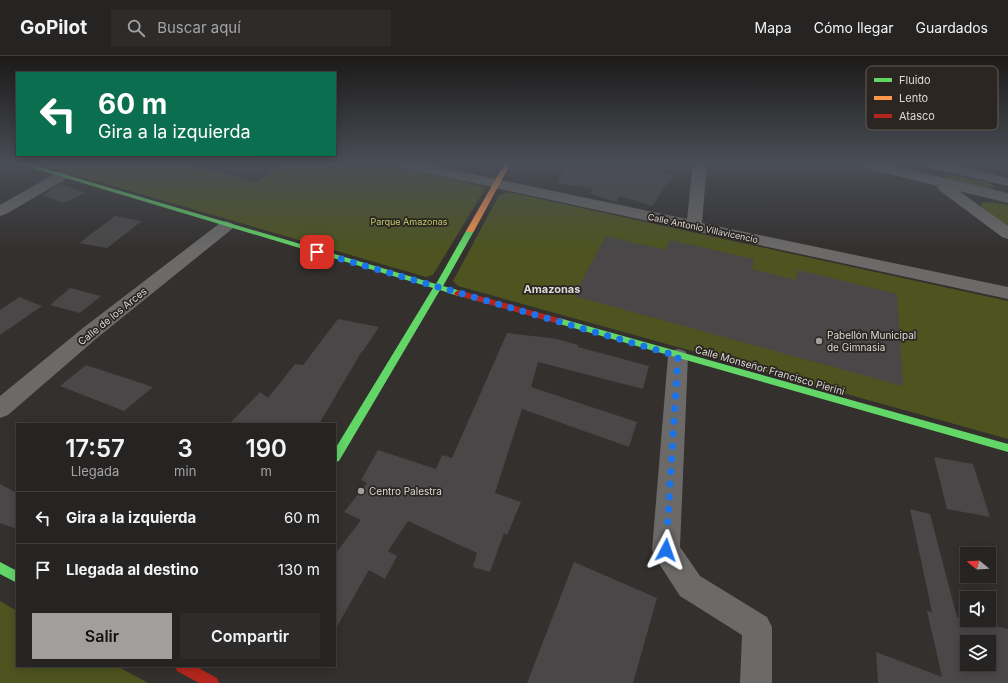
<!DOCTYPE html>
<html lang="es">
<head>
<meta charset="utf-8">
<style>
	:root { --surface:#262422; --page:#2e2c2a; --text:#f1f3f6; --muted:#a4a4a5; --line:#424140; --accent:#a29e9c }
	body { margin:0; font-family:Inter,sans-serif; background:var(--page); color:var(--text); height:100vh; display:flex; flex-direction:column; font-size:15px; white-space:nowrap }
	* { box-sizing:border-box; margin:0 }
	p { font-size:13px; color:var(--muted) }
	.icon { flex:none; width:22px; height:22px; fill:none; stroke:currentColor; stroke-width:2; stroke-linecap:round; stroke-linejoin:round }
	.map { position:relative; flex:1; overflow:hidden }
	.details { position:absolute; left:16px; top:367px; width:320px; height:244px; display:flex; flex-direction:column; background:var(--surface); border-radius:0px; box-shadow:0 2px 10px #0003,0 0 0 1px var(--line) }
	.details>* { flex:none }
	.banner { position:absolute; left:16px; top:16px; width:320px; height:84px; border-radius:0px; box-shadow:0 2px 10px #0003,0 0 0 1px var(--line); background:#0b6e4f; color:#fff; overflow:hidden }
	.needle { width:26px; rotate:288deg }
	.buttons { position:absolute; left:960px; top:491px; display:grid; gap:8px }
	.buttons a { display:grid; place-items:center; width:36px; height:36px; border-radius:0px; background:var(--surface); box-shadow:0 2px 10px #0003,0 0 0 1px var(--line); font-size:20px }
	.pin { position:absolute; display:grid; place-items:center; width:34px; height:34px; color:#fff; margin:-17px; border-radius:8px; box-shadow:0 2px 6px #0006 }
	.me { position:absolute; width:44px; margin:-22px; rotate:4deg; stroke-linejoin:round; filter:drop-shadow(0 0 3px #0008) }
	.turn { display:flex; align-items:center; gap:14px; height:84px; padding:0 16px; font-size:18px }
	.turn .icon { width:52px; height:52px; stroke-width:2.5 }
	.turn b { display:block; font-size:28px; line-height:34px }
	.eta { display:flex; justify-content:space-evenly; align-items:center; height:68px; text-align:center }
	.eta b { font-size:24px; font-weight:600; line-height:28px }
	.button { display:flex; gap:8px; margin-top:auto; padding:8px 16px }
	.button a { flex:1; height:46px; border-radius:0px; background:var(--accent); color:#111; font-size:16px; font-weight:600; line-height:46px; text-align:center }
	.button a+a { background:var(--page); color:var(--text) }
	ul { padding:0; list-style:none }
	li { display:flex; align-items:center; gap:12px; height:52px; padding:0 16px; border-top:1px solid var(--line) }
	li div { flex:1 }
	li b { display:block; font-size:15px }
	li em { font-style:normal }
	header { display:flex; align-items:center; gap:24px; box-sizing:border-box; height:56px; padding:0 20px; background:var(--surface); border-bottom:1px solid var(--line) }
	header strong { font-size:19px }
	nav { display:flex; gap:22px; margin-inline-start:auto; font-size:14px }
	.search { width:280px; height:36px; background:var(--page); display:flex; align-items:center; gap:10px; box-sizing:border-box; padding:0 14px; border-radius:0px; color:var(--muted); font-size:15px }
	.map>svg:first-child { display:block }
	.green { fill:#4d541f }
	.building { fill:#494747; fill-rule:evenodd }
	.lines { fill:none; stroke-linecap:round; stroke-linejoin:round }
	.street { fill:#6c6a69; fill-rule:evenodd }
	.fast { fill:#63d668; fill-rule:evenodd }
	.slow { fill:#ff974d; fill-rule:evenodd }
	.jam { fill:#b3261e; fill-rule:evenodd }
	.route { stroke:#1a73e8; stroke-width:7; stroke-dasharray:0 12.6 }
	.poi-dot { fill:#a29e9c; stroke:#2b2622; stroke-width:1.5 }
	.labels { text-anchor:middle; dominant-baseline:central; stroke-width:3.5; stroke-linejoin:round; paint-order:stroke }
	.far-park-label { font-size:9px; fill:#becd6c; stroke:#2b2622 }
	.far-street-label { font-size:9px; fill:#dddad7; stroke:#2b2622 }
	.street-label { font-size:10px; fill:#dddad7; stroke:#2b2622 }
	.poi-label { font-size:10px; fill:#dddad7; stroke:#2b2622; text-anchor:start }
	.neighbourhood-label { font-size:11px; font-weight:bold; fill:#dddad7; stroke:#2b2622 }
	.key { fill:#2b2622; stroke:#605c58; stroke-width:1 }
	.key-label { font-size:11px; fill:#dddad7 }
</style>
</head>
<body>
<header>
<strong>GoPilot</strong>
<div class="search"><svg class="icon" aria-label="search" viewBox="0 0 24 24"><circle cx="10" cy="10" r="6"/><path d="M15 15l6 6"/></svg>Buscar aquí</div>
<nav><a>Mapa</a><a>Cómo llegar</a><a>Guardados</a></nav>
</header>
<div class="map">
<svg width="1008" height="627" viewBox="0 0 1008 627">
	<rect width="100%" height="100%" fill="#33302e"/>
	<path class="green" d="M34 107H185L256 126 283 107H377L481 130 485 133 433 219 426 221Z
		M946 118 987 126 992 128 994 132 989 133 950 124 944 120Z
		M509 136 1008 245V383L458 230 453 225 499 139Z
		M991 146 1008 149V172L982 154 981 147Z
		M0 545 17 555V610H117L148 627H0Z"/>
	<path class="building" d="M566 107 603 111 605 107H628L673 119 652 150 620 140 617 146 590 138 593 132 557 127Z
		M61 128 85 137 64 147 42 139Z
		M115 160 142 165 107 192 79 187Z
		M606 180 666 194 670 184 754 203 752 213 796 224 798 214 897 238 903 330 574 240Z
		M70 232 101 240 80 257 50 249Z
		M19 241 42 250 0 279V254Z
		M338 263 379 271 363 295H362L319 368H229L260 336 268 342 295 308 303 309Z
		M507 277 557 283 578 289V291L649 310 643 333 538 306 531 331 637 366 629 391 522 353 495 437 521 446 507 479 504 477 490 516 473 511 477 497 408 465 388 495 397 500 385 523 369 514 335 574V498L361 464 344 456 367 427 361 424 378 394 436 413 442 399 452 402Z
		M86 309 153 331 124 355 60 330Z
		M934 401 973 408 990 461 947 453Z
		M0 428 17 437V473L0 467Z
		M910 453 930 458 957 561 1008 573V627H878L876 596 942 621 927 555 932 556ZM967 586H989V608H967Z
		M574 506 657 542 633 627H527Z"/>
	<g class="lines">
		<path class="street" d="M392 107H420L687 163 693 107H707L702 167 1008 231V243L399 111 394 110Z
			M855 107H881L1008 137V147L959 135 1008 170V183L1002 181 939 134 937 131 938 130 857 110Z
			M921 107H947L1008 122V130L923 110Z
			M61 116 66 117 68 120 66 123 6 158 0 160V149L56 117Z
			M226 165 232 167 234 170 232 173 97 282 8 359 0 362V340L83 272 220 167Z
			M678 293 685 295 688 300 680 491 700 520 767 561 772 571V627H740L742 579 680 540 656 503 652 494 668 300 671 295Z"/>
		<path class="fast" d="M16 107H26L436 228 466 175 468 174H472L474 175 443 230 461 235 462 237 458 240 440 234 339 405 335 406V393L433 232Z
			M559 262 1008 388V396L556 267 555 265Z
			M0 506 17 515V527L0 518Z"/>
		<path class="slow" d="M505 107H511L474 175 472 176H468L466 175Z"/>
		<path class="jam" d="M458 234 562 263 563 265 559 268 455 239 454 237Z
			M175 610H195L217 622 219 627H199L177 615Z"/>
	</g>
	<linearGradient id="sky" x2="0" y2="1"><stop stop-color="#1c1a19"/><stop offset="0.55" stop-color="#4a4e57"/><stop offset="1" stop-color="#4a4e57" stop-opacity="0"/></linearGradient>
	<rect width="1008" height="195" fill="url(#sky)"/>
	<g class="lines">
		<path class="route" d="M317 196 678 300 666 494"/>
	</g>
	<g class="poi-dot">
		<circle cx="819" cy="285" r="4"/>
		<circle cx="361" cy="435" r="4"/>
	</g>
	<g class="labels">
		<g class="far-park-label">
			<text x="409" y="165">Parque Amazonas</text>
		</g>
		<g class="far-street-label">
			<text transform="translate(703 172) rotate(12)">Calle Antonio Villavicencio</text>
		</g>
		<g class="street-label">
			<text transform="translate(112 260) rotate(-39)">Calle de los Arces</text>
			<text transform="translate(770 314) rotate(16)">Calle Monseñor Francisco Pierini</text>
		</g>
		<g class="poi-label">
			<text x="827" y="279">Pabellón Municipal<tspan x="827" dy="12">de Gimnasia</tspan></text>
			<text x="369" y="435">Centro Palestra</text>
		</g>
		<g class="neighbourhood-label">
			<text x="552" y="233">Amazonas</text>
		</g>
	</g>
	<rect x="866" y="10" width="132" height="64" rx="6" class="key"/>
	<rect x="874" y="22" width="18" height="4" fill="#63d668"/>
	<rect x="874" y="40" width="18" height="4" fill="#ff974d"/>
	<rect x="874" y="58" width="18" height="4" fill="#b3261e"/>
	<g class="key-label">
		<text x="899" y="28">Fluido</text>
		<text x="899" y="46">Lento</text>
		<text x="899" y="64">Atasco</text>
	</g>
</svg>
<div class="buttons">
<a><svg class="needle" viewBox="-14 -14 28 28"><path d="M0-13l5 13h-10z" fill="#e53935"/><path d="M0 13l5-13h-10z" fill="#a4a4a5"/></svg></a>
<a><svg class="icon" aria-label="sound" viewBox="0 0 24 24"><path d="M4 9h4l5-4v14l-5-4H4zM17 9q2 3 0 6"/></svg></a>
<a><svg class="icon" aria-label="layers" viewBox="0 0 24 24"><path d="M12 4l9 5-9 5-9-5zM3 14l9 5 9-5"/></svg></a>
</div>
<div class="pin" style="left:317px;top:196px;background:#d93025"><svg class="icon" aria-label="arrive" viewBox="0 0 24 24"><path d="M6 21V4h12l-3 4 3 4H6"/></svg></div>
<svg class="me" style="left:666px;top:494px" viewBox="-20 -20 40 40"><path d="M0-17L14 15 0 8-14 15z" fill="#1a73e8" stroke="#fff" stroke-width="4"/></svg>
<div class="banner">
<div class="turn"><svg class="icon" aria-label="left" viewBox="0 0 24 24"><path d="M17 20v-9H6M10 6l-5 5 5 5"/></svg><div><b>60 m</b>Gira a la izquierda</div></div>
</div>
<section class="details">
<div class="eta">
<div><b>17:57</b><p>Llegada</p></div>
<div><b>3</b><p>min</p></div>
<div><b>190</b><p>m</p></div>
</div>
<ul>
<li><svg class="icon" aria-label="left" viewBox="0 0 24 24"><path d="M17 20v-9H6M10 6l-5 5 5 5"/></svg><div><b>Gira a la izquierda</b></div><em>60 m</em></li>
<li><svg class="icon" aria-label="arrive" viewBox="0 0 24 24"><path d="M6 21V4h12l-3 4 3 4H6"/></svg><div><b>Llegada al destino</b></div><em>130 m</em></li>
</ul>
<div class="button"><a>Salir</a><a>Compartir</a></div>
</section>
</div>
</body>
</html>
